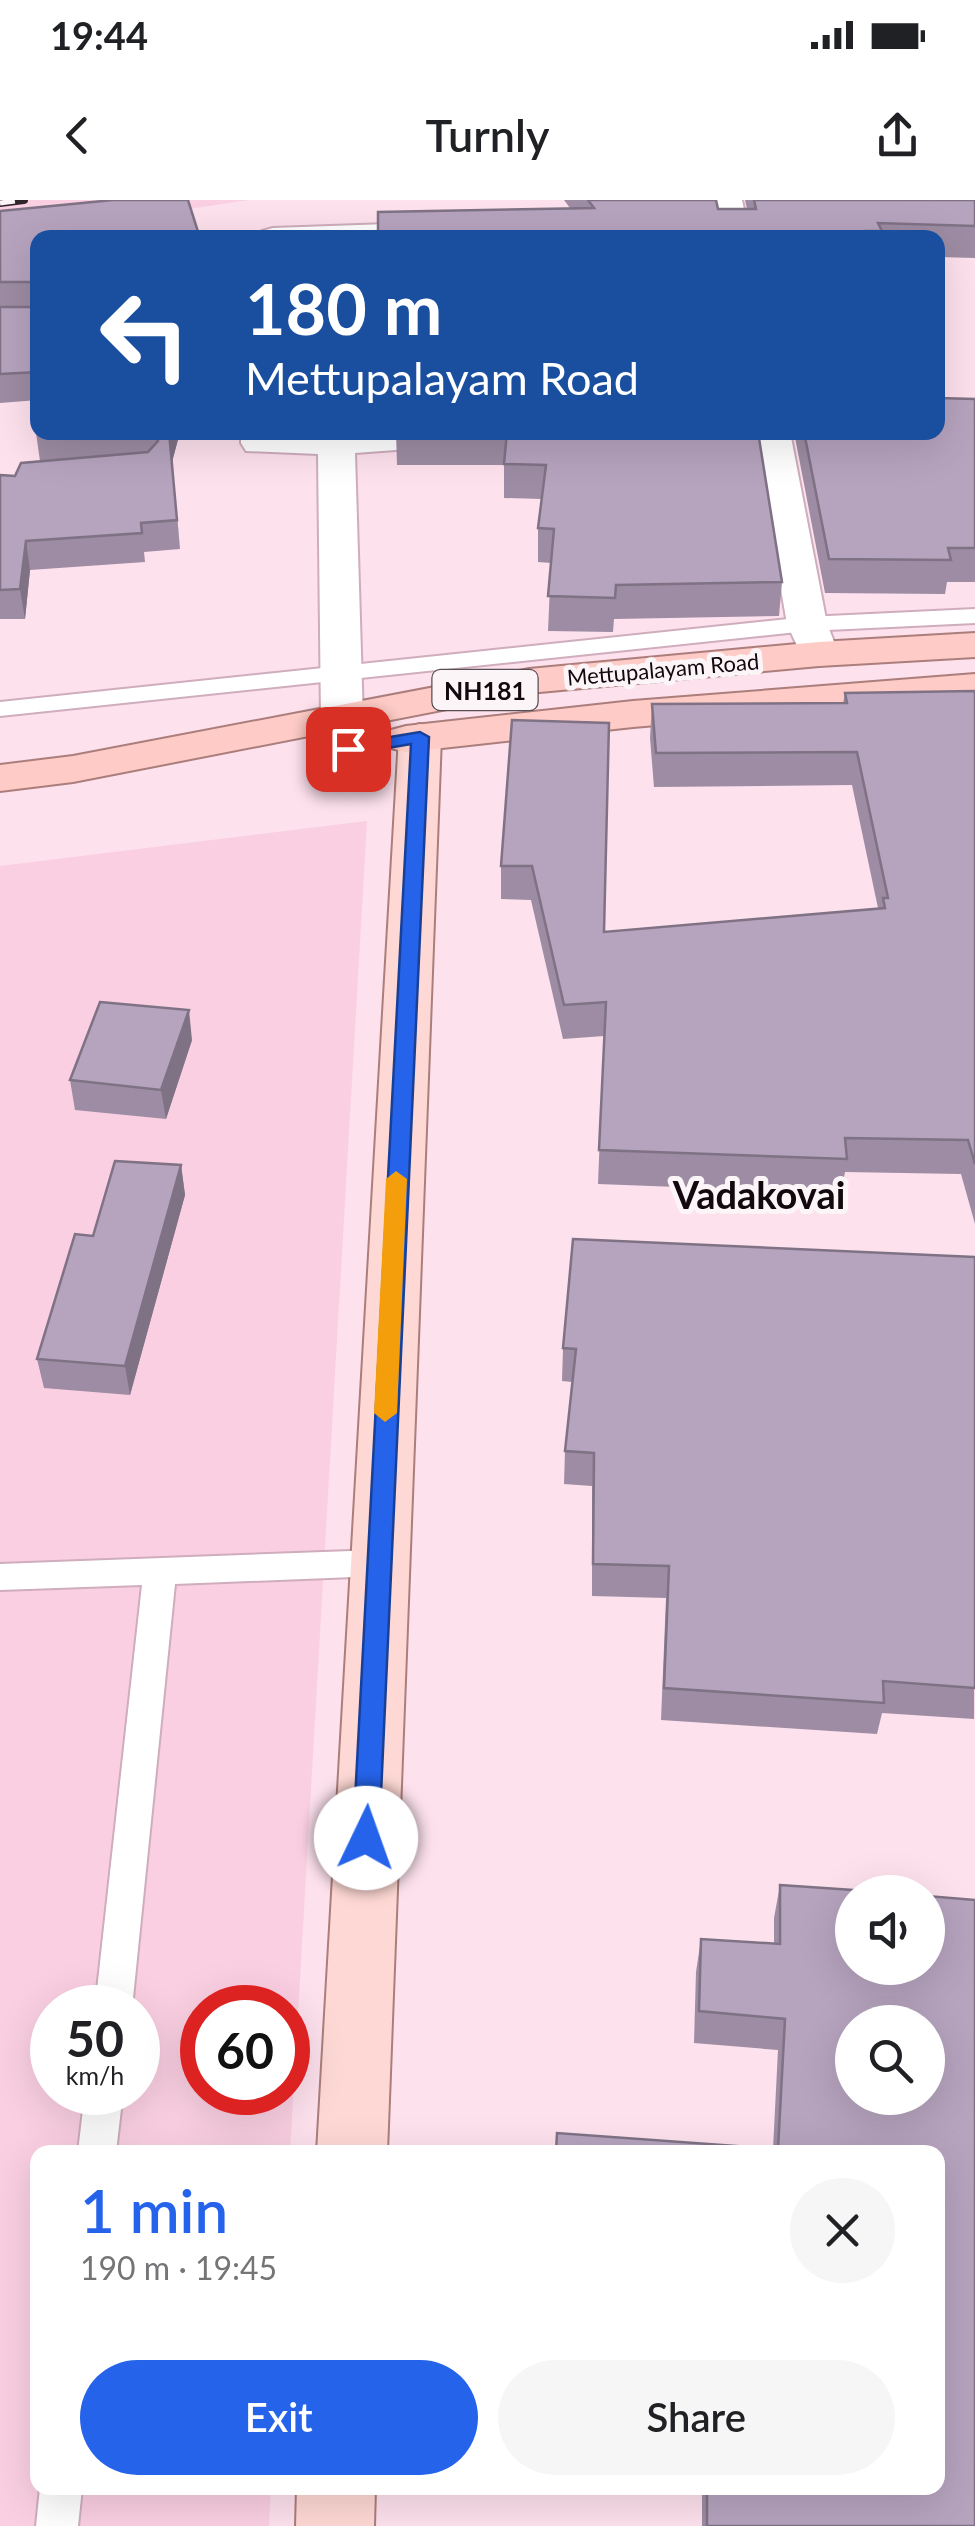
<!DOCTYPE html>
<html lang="en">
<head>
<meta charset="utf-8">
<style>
	:root { --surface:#fff; --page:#f6f6f6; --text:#202124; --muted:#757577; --accent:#2563eb }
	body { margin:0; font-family:Lato,sans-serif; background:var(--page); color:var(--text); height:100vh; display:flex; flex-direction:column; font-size:38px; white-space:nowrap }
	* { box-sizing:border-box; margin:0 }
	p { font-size:32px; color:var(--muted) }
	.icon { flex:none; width:55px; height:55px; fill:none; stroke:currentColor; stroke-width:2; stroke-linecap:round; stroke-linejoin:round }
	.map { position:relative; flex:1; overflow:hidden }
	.drawer { position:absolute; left:30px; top:1945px; width:915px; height:350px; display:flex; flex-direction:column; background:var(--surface); border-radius:20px; box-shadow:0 10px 40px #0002 }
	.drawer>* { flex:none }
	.hud { position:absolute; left:30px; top:30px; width:915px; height:210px; border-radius:20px; box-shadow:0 10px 40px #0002; background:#1a4fa0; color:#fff; overflow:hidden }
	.buttons { position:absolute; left:835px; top:1675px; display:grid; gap:20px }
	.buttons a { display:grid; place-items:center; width:110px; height:110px; border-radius:50%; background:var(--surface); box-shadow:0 10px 40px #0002; font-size:50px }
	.speed { position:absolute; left:30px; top:1785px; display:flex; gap:20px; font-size:50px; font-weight:700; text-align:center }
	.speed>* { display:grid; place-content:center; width:130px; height:130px; border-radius:50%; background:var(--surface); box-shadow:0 10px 40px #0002; line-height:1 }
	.speed small { font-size:25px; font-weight:400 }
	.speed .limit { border:15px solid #d22; background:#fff; color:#111 }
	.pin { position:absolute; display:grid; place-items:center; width:85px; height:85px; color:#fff; margin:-42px; border-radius:20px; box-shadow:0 5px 15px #0006 }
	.me { position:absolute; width:110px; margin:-55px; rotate:3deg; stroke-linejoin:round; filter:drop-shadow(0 0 8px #0008) }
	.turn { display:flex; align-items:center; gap:35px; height:210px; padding:0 50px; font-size:45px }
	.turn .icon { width:130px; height:130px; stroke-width:2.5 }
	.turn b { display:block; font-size:70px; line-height:85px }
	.round { display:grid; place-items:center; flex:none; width:105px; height:105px; border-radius:52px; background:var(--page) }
	.head { display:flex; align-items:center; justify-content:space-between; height:170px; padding:0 50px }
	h1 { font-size:60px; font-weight:600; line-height:75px; color:var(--accent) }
	.button { display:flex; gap:20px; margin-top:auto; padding:20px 50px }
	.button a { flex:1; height:115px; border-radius:60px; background:var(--accent); color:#fff; font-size:40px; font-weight:600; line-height:115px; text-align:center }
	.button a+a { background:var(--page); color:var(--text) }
	.status { display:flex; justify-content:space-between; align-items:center; height:70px; padding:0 50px; background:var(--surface); direction:ltr }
	.status svg { height:28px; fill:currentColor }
	header { display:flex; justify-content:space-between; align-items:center; height:130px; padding:0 50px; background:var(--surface); font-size:45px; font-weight:600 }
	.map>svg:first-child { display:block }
	.built { fill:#facfe2; fill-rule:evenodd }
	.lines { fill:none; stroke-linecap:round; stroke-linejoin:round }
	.service-casing { stroke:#cfadbc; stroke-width:4 }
	.minor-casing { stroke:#cfadbc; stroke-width:4 }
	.primary-casing { stroke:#ab7e7c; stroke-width:4 }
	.trunk-casing { stroke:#ab7e7c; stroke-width:4 }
	.service { fill:#fff; fill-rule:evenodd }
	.minor { fill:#fff; fill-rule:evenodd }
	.primary { fill:#fed8d4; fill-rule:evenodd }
	.trunk { fill:#fecbc6; fill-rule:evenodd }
	.rail-casing { stroke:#30242a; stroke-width:8 }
	.rail { stroke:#fcf5f8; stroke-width:5; stroke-dasharray:15; stroke-linecap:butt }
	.wall { fill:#9d8ca3; fill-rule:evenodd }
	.shaded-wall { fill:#7f7285 }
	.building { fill:#b6a3be; stroke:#7f7285; stroke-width:2.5; fill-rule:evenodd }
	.route { fill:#2563eb; stroke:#184099; stroke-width:2.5 }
	.slow { fill:#f59e0b }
	.labels { text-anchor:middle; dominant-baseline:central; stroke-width:10; stroke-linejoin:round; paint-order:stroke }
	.far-street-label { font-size:22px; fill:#12080d; stroke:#fcf5f8 }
	.shield { fill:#fcf5f8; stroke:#584f54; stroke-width:2.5 }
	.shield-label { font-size:25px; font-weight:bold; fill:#12080d }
	.district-label { font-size:38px; font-weight:bold; fill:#12080d; stroke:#fcf5f8 }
</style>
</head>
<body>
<div class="status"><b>19:44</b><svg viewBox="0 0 49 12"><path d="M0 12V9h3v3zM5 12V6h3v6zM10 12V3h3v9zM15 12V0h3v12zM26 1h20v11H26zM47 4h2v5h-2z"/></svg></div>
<header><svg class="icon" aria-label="back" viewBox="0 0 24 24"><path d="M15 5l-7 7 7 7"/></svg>Turnly<svg class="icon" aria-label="share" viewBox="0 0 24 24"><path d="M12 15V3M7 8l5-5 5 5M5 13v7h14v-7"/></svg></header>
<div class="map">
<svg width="975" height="2326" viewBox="0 0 975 2326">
	<rect width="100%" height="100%" fill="#fde1ed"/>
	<path class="built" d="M0 0H248L0 38Z
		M367 621 290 1952H38V2288H271L269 2326H0V666ZM52 1808H138V1892H52ZM202 1808H288V1892H202Z"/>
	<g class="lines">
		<g class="service-casing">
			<path id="service" d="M975 409V423L807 431 0 516V502L807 417Z
				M379 1350 390 1354 395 1363 390 1372 379 1376 175 1384 132 1808H95L142 1385 0 1390V1364Z
				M85 1892H123L116 1952H78Z
				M40 2288H82L78 2326H36Z"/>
		</g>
		<g class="minor-casing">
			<path id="minor" d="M710 0H742L750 38H718Z
				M557 18 568 21 575 38H257L262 31 273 28Z
				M241 232H509L504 240 491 243 355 253 363 519 357 528 342 532 327 528 321 519 318 254 246 251 241 243Z
				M754 232H790L827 424 839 454 833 463 819 466 805 463 787 424Z"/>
		</g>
		<g class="primary-casing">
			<path id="primary" d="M420 524 435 528 441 537 387 1952H317L399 537 405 528Z
				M297 2288H375L374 2326H296Z"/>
		</g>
		<g class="trunk-casing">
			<path id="trunk" d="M975 433V457L819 466 529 493 73 582 0 591V565L73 556 529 469 819 442Z
				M975 474V498L633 527 406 552 391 548 385 539 391 530 406 526 633 501Z"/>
		</g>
		<use href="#service" class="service"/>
		<use href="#minor" class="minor"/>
		<use href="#primary" class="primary"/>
		<use href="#trunk" class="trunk"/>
		<g class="rail-casing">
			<path id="rail" d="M0 3 24 0"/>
		</g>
		<use href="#rail" class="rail"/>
	</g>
	<path class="wall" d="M564 0H716L718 9H747L745 0H975V58L938 57V38H378L570 8Z
		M0 11 38 38V200L0 203Z
		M975 199V382H947L945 394 825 393 794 232H938Z
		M38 232H180L172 262 180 349 144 352 145 362 30 370 25 419H0V275L15 276 40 261 36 233Z
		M396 232H758L782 382 779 416 614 419 613 432 548 431 551 363 538 362V328L542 299 504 298V265H397Z
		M975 491V1024L961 974 845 972 841 993 598 984 604 836 563 839 531 700 501 699V666L512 520 604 732 878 708 852 585 654 587 650 538 652 504 843 503 845 493Z
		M192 840 166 919 75 910 70 880Z
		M181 965 185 995 130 1195 44 1188 37 1159 93 1036Z
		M975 1057 974 1519 882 1513 877 1534 661 1520 666 1398 592 1396V1286L564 1284 565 1251 572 1182 562 1181 563 1148Z
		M780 1685 883 1692H852V1768H928V1696L975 1700V2326H702V2288H938V1952H556L557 1933 773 1949 778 1850 694 1843 696 1772 701 1739 774 1744V1718ZM852 1822H928V1898H852Z"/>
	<path class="shaded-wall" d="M169 232H180L172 262 180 349 177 320Z
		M26 341 30 370 25 419 20 389Z
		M189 810 192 840 166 919 161 890Z
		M181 965 185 995 130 1195 125 1166Z"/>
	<path class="building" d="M113 0H188L200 38H38V172L0 174V107H37V82H0V11Z
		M588 0H716L718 9H756L754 0H975V26L878 23 882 31H866L867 38H378V12L594 8Z
		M938 198 975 199V348H948L951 360 829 359 804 232H938Z
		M151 232H169L177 320 141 323 142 333 26 341 20 389 0 390V275L15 276 21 263 148 252 158 241Z
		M507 232H758L782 382 616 385 615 398 548 396 554 329 538 328 546 265 504 264Z
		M975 491V964L968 940 845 938 847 959 599 950 606 802 564 805 532 666H501L512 520 609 523 604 732 885 708 883 698H888L857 552 656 553 652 504 847 503 845 493Z
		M100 802 189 810 161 890 70 880Z
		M115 961 181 965 125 1166 37 1159 75 1034 93 1036Z
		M573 1039 975 1057V1488L883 1481 884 1503 664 1488 669 1366 593 1364 594 1253 565 1251 576 1149 563 1148Z
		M780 1685 883 1692H852V1768H928V1696L975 1700V2326H707V2288H938V1952H556L557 1933 778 1949 785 1819 699 1811 701 1739 780 1744ZM852 1822H928V1898H852Z"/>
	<path class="route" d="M420 532 429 537 379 1638 375 1646 366 1650 357 1646 353 1638 411 544 348 555 339 549 348 544Z"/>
	<path class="slow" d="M396 971 407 979 397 1213 385 1222 374 1213 386 979Z"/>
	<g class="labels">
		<g class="far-street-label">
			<text transform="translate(663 469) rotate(-5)">Mettupalayam Road</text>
		</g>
		<rect class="shield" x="432.5" y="470" width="105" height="40" rx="8"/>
		<g class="shield-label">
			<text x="485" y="490">NH181</text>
		</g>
		<g class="district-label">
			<text x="759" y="994">Vadakovai</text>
		</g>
	</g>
</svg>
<div class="buttons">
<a><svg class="icon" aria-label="sound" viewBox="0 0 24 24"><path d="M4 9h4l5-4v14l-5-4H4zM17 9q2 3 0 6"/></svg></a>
<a><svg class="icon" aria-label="search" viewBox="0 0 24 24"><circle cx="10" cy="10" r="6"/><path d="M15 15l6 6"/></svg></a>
</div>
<div class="speed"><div>50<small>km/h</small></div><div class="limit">60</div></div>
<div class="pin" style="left:348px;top:549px;background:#d93025"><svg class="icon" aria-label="arrive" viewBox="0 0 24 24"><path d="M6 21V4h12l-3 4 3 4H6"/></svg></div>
<svg class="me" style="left:366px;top:1638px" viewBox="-20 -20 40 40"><circle r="19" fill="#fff"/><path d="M0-13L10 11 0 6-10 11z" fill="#2563eb"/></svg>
<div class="hud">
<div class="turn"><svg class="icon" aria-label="left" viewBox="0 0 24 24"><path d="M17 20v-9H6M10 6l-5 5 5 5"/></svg><div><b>180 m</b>Mettupalayam Road</div></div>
</div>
<section class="drawer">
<div class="head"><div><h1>1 min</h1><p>190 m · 19:45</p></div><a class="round"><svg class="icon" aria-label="close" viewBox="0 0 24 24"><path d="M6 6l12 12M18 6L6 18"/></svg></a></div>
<div class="button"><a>Exit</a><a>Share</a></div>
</section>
</div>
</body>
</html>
